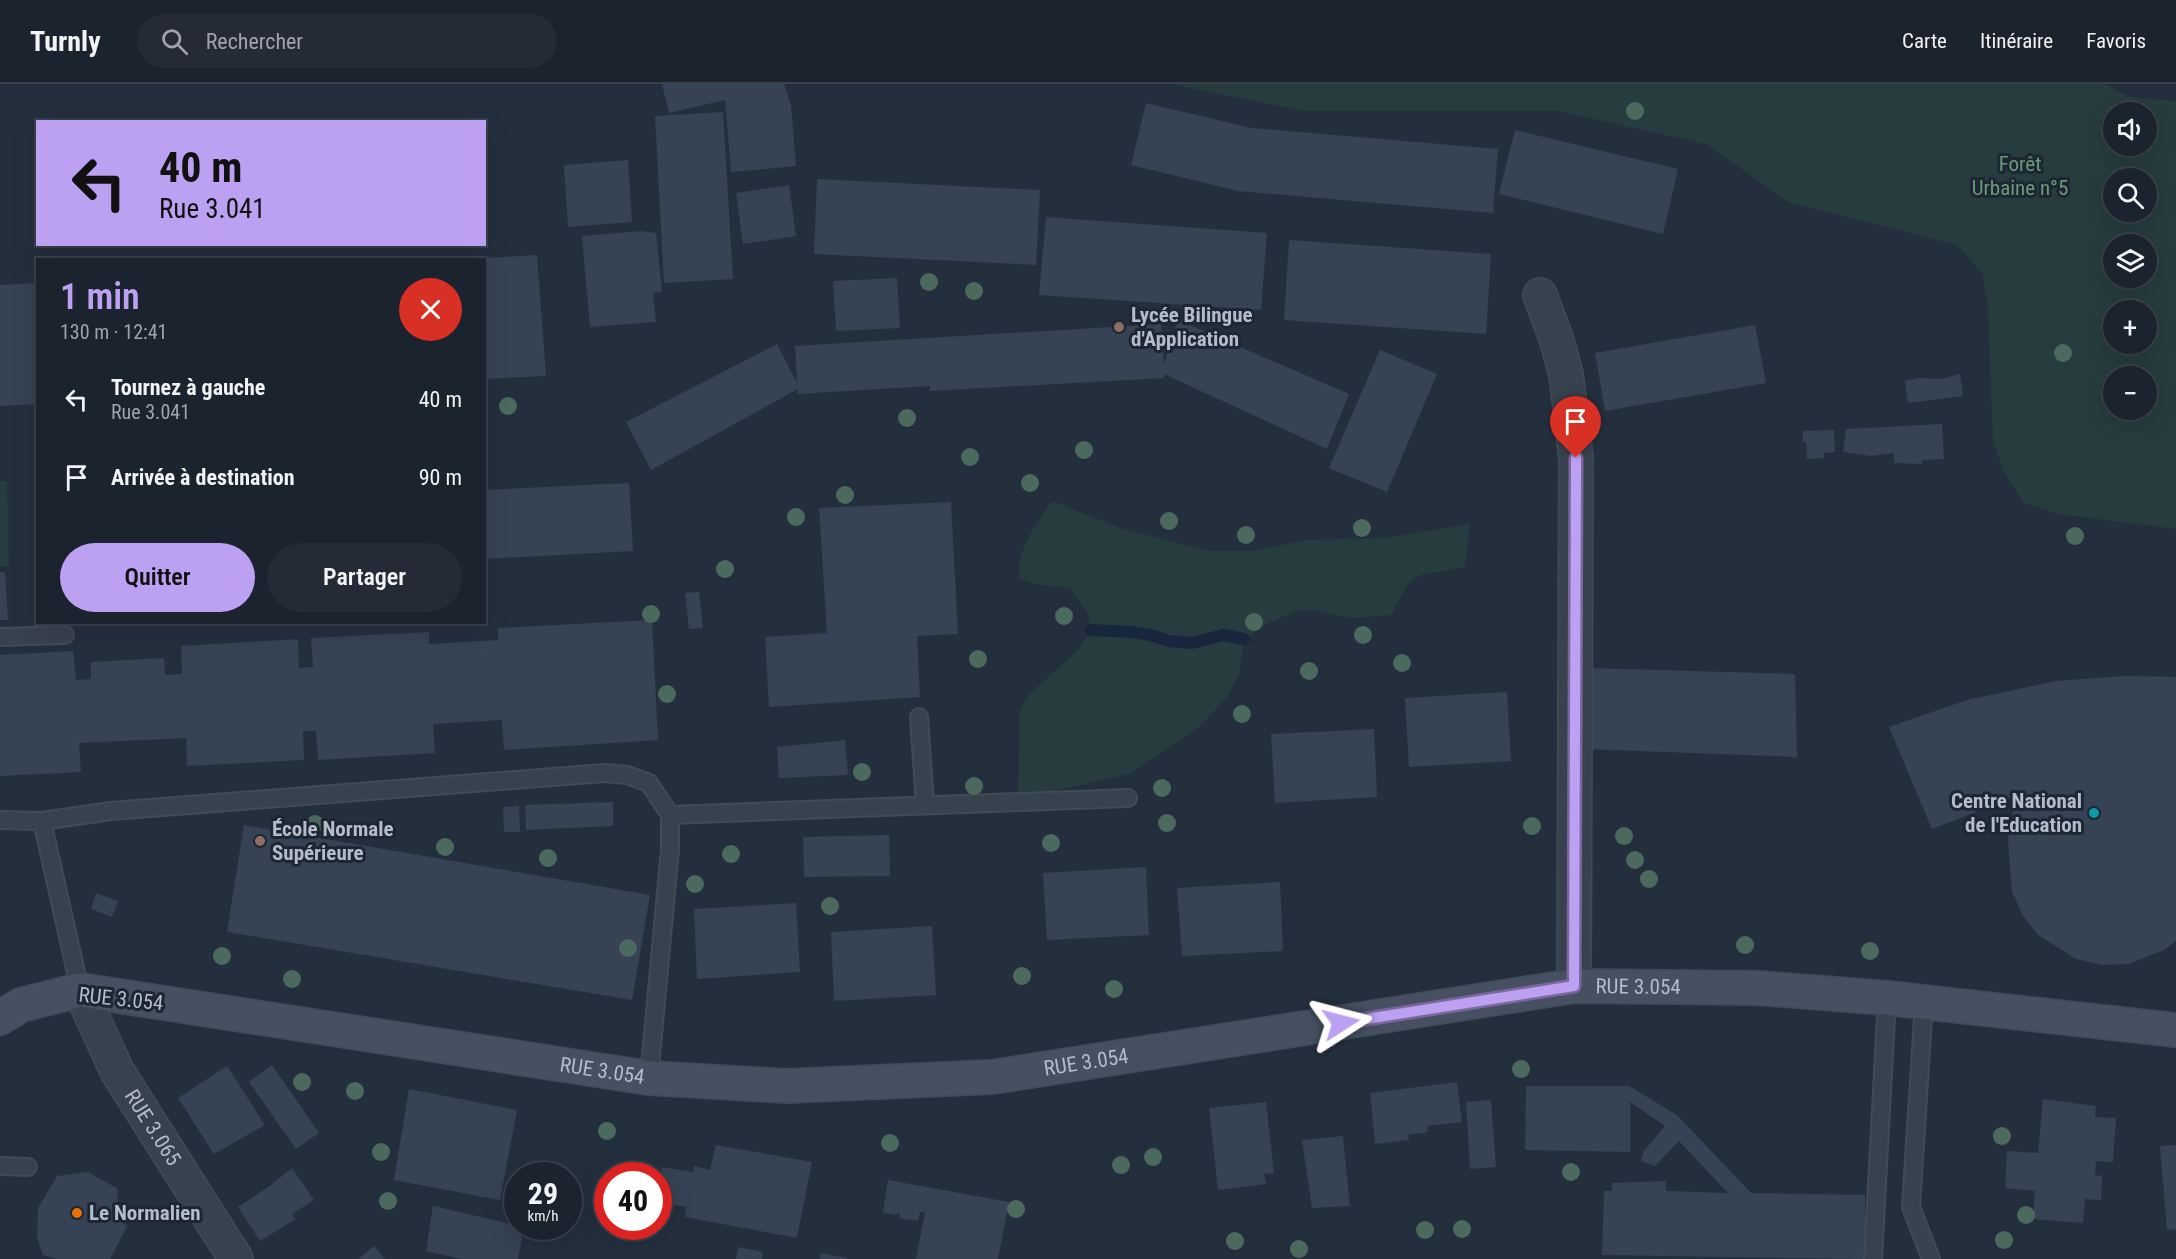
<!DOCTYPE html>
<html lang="fr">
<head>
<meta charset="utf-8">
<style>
	:root { --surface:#1b232e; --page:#242b36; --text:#f1f3f6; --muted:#a0a4aa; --line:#39404a; --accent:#bca0f2 }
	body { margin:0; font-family:"Roboto Condensed",sans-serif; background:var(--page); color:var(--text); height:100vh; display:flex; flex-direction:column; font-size:22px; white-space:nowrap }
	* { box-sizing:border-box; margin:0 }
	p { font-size:20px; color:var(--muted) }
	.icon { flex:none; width:33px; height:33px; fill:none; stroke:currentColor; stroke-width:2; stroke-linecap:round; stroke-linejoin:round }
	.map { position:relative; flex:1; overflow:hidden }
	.sheet { position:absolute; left:36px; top:174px; width:450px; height:366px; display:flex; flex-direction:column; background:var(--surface); border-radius:0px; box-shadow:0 6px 24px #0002,0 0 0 2px var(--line) }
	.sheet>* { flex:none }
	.banner { position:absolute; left:36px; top:36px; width:450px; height:126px; border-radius:0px; box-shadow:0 6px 24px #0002,0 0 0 2px var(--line); background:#bca0f2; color:#111; overflow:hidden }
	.buttons { position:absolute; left:2103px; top:18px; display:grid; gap:12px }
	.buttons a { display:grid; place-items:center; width:54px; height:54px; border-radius:50%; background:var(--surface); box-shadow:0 6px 24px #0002,0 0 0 2px var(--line); font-size:30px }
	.speed { position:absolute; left:504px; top:1078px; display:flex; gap:12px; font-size:30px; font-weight:700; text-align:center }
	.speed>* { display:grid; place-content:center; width:78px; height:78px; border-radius:50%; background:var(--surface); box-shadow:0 6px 24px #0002,0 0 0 2px var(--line); line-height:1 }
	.speed small { font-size:15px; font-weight:400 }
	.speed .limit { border:9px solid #d22; background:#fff; color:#111 }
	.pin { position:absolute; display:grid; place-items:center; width:51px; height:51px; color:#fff; margin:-62px -26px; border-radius:50% 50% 50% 0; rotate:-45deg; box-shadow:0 0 6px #0007 }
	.pin .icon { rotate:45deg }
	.me { position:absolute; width:66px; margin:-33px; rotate:81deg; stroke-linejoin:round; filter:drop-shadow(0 0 4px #0008) }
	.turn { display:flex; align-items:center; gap:21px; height:126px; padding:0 24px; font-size:27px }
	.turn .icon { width:78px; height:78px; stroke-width:2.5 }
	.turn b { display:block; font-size:42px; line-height:51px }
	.round { display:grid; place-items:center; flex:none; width:63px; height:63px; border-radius:32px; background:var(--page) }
	.summary { display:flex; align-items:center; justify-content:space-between; height:102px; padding:0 24px }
	h1 { font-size:36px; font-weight:600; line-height:45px; color:var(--accent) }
	.cta { display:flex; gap:12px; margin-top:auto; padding:12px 24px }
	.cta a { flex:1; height:69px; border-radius:36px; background:var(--accent); color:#111; font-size:24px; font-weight:600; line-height:69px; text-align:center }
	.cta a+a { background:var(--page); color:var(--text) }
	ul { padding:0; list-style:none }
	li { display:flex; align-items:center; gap:18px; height:78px; padding:0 24px }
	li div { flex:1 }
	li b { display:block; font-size:22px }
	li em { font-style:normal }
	header { display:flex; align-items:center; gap:36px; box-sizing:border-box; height:84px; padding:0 30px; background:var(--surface); border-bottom:2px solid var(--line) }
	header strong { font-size:28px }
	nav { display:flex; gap:33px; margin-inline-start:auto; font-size:21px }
	.search { width:420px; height:54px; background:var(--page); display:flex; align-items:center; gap:15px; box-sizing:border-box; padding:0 21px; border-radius:33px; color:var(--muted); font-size:22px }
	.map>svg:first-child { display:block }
	.green { fill:#263c3f; fill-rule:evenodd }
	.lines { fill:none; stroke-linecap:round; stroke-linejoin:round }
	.stream { stroke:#17263c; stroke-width:12 }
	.building { fill:#364354 }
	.lane-casing { stroke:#414a57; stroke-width:20 }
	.street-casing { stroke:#414a57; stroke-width:36 }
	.secondary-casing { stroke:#414a57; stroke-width:36 }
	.lane { stroke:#38414e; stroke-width:16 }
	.street { stroke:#38414e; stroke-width:33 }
	.secondary { stroke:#465061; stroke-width:33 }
	.tree { fill:#4b6a5d }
	.route-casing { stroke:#7a689d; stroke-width:15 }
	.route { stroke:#bca0f2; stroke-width:10 }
	.education-dot { fill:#8d6e63; stroke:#1d2633; stroke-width:2 }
	.culture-dot { fill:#0f9aa8; stroke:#1d2633; stroke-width:2 }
	.food-dot { fill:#e8710a; stroke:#1d2633; stroke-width:2 }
	.labels { text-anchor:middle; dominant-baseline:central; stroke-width:6; stroke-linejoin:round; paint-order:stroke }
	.park-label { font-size:21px; fill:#6b9a76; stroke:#1d2633 }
	.poi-label { font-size:21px; font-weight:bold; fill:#b4bcc9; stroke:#1d2633; text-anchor:start }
	.street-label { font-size:21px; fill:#b4bcc9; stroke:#1d2633 }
</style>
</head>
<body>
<header>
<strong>Turnly</strong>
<div class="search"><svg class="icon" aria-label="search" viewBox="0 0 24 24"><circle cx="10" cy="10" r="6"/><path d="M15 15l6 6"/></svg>Rechercher</div>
<nav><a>Carte</a><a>Itinéraire</a><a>Favoris</a></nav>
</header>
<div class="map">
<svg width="2176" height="1175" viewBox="0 0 2176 1175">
	<rect width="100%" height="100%" fill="#242f3e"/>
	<path class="green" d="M1171 0H2104L2130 13 2176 17V445L2058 430 2024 419 2004 388 1993 357 1988 223 1982 189 1957 161 1788 118 1706 60 1558 27H1303ZM2114 28H2146V62H2114ZM2114 94H2146V128H2114ZM2114 160H2146V194H2114ZM2114 226H2146V260H2114ZM2114 292H2146V326H2114Z
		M0 397H7L9 482 0 483Z
		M1052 417 1123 445 1210 467H1253L1305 456 1386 454 1470 440 1465 483 1420 491 1407 501 1391 531 1352 534 1311 526H1299L1268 539 1244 555 1239 590 1227 613 1198 644 1129 690 1029 713 1018 711 1019 629 1023 620 1031 609 1079 565 1091 546 1088 530 1071 504 1034 500 1019 494C1015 467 1038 439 1052 417Z"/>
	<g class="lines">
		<path class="stream" d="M1091 546 1132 548 1150 551 1169 557 1192 559 1223 551 1244 555"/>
	</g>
	<path class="building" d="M662 0H784L791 21 796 82 731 88 725 16 669 29Z
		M1146 19 1251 44 1498 65 1493 129 1238 107 1131 81Z
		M723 28 733 195 664 199 655 32Z
		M1515 46 1678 85 1663 150 1499 110Z
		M628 76 632 138 568 143 564 81Z
		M817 95 1040 106 1036 181 814 170Z
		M789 101 796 152 743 160 736 109Z
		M1046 133 1267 149 1261 226 1039 211Z
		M641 147 656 149 662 208 653 209 656 238 590 243 582 152Z
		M1289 156 1491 170 1486 250 1284 236Z
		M537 171 546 292 484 295V174Z
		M897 194 900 244 836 247 833 197Z
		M38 199V320L0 322V201Z
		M1178 236 1349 310 1327 365 1164 290V294L930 307V302L797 310 798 305 651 386 626 338 777 260 797 299 795 262 1161 240 1164 280Z
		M1755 241 1766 299 1605 327 1595 269Z
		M1380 266 1437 290 1387 408 1329 384Z
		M1960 290 1963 312 1908 319 1905 297 1919 294 1940 295Z
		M1942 340 1944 375 1922 376V380L1894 379V369L1871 372 1843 368 1846 345Z
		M1834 346 1835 368 1824 369V374L1807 375 1806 358H1803V347Z
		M629 399 633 467 484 475V406Z
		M951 418 958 550 917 552 920 613 769 623 765 553 827 549 819 424Z
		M0 488H5L8 536H0Z
		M699 508 703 544 689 545 685 509Z
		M652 536 658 656 504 666 502 636 433 640 435 669 318 676 316 647H303L304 676 187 682 186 654 79 659 81 688 0 692V571L73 567 76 596 91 595V578L164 574 165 591 182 590 181 562 298 555 299 584 313 583 311 554 429 548V560L498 556V544Z
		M1588 584 1795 590 1797 673 1585 665Z
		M2126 592 2176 593V857L2164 866 2129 880 2102 881 2076 875 2038 851 2023 832 2012 808 2008 756 2015 713 1932 745 1889 643 1967 616 2056 597Z
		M1507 608 1511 677 1409 683 1405 614Z
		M1374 645 1377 713 1275 719 1271 650Z
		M845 656 848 691 779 694 777 663Z
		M613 718V742L526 746 525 721Z
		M519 722 520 748H504L503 723Z
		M244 741 650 811 632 916 227 848Z
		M889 751 890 792 804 793 803 753Z
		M1146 783 1149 851 1047 856 1043 789Z
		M1280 798 1283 867 1182 872 1177 804Z
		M96 809 118 817 112 833 91 825Z
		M796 819 800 888 697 895 694 825Z
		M932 842 936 911 834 917 831 848Z
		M272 981 319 1049 296 1065 249 998Z
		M227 982 265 1041 214 1070 178 1014Z
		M1457 998 1462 1038 1427 1042 1428 1048 1408 1051 1409 1056 1375 1060 1370 1009Z
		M1526 1002H1629L1677 1031 1751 1109 1865 1111V1175L1602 1171 1604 1107H1612V1099L1666 1097V1107L1728 1109 1679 1057 1655 1082 1641 1077 1644 1067 1665 1042 1630 1018V1068L1525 1066Z
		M409 1005 517 1026 500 1116 394 1096Z
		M2043 1015 2096 1022 2095 1033 2116 1034 2113 1078 2096 1077 2095 1091 2102 1092 2101 1116 2085 1115 2083 1139 2033 1135 2035 1107 2005 1104 2007 1067 2038 1069Z
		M1491 1016 1496 1083 1470 1085 1466 1018Z
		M1266 1018 1274 1089 1264 1090 1266 1100 1218 1106 1209 1024Z
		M1343 1052 1350 1122 1312 1124 1302 1056Z
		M716 1061 812 1078 797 1154 685 1133 686 1123 658 1118 662 1083 693 1088 694 1082 710 1086Z
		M2176 1061V1145L2167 1146 2160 1062Z
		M292 1084 314 1116 292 1130 296 1135 260 1157 238 1123 271 1101Z
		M88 1088 118 1105 117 1134 127 1142 110 1175H58L43 1171 37 1153 38 1124 57 1092Z
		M888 1096 1009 1118 998 1175H916L925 1128H920L918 1137 899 1134 900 1128 896 1131 883 1129Z
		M433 1122 524 1143 518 1175H462L426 1167Z
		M374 1162 385 1175H358Z
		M738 1163 763 1168 762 1175H736Z
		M821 1169 847 1174V1175H820Z"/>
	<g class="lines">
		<g class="lane-casing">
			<path id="lane" d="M0 553 65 551
				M919 633 925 720
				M670 731 1128 714
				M0 736 42 737
				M80 906 42 737 111 727 605 689 627 691 649 699 670 731V765L649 994
				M1924 918 1911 1123 1931 1175
				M0 1082 28 1083
				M1873 1175 1887 914"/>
		</g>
		<g class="street-casing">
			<g id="street">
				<path d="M1540 211 1556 254 1566 290 1576 374 1574 902"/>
				<path id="s1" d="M80 906 117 987 236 1175"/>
			</g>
		</g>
		<g class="secondary-casing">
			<g id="secondary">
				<path id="s2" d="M0 934 21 921 80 906 649 994 787 1002 992 993 1574 902 1758 904 1887 914 2176 946"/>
			</g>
		</g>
		<use href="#lane" class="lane"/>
		<use href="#street" class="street"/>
		<use href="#secondary" class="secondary"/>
	</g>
	<g class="tree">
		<circle cx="1635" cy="27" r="9"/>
		<circle cx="929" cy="198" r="9"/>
		<circle cx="974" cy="207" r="9"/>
		<circle cx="2063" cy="269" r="9"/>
		<circle cx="508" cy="322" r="9"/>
		<circle cx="907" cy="334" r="9"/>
		<circle cx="1084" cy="366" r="9"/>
		<circle cx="970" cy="373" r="9"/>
		<circle cx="1030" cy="399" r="9"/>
		<circle cx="845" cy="411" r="9"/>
		<circle cx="796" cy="433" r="9"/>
		<circle cx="1169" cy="437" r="9"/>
		<circle cx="1362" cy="444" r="9"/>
		<circle cx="1246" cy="451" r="9"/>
		<circle cx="2075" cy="452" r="9"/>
		<circle cx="725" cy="485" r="9"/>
		<circle cx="651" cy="530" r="9"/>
		<circle cx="1064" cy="532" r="9"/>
		<circle cx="1254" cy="538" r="9"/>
		<circle cx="1363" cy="551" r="9"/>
		<circle cx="978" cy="575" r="9"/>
		<circle cx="1402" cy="579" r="9"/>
		<circle cx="1309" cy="587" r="9"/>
		<circle cx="667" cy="610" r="9"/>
		<circle cx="1242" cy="630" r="9"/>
		<circle cx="862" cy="688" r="9"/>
		<circle cx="974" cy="702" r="9"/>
		<circle cx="1162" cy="704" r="9"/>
		<circle cx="1167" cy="739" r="9"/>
		<circle cx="315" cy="740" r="9"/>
		<circle cx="1532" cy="742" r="9"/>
		<circle cx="1624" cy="752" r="9"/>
		<circle cx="1051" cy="759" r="9"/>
		<circle cx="445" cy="763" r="9"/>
		<circle cx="731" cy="770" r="9"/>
		<circle cx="548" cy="774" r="9"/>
		<circle cx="1635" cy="776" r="9"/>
		<circle cx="1649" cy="795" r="9"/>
		<circle cx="695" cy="800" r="9"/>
		<circle cx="830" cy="822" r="9"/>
		<circle cx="1745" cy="861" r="9"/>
		<circle cx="628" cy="864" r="9"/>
		<circle cx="1870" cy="867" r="9"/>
		<circle cx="222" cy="872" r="9"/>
		<circle cx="1022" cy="892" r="9"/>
		<circle cx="292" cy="895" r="9"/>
		<circle cx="1114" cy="905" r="9"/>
		<circle cx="1521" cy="985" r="9"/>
		<circle cx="302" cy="998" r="9"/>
		<circle cx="355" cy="1007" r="9"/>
		<circle cx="607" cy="1047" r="9"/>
		<circle cx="2002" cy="1052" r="9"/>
		<circle cx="890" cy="1059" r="9"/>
		<circle cx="381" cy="1068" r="9"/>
		<circle cx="1153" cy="1073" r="9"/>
		<circle cx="1121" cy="1081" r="9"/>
		<circle cx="1571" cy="1088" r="9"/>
		<circle cx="388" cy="1117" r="9"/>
		<circle cx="1016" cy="1125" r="9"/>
		<circle cx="2026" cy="1131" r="9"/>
		<circle cx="1462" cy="1145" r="9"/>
		<circle cx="1425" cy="1146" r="9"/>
		<circle cx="2004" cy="1156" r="9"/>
		<circle cx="1235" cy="1157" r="9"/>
		<circle cx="1299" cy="1165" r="9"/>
	</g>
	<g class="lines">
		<g class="route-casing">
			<path id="route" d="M1341 939 1574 902 1576 374"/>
		</g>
		<use href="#route" class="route"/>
	</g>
	<g class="education-dot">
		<circle cx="1119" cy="243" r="6"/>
		<circle cx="260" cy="757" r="6"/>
	</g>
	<circle class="culture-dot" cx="2094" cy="729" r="6"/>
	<circle class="food-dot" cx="77" cy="1129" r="6"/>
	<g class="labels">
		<g class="park-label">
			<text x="2020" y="80">Forêt<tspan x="2020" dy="24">Urbaine n°5</tspan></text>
		</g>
		<g class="poi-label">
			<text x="1131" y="231">Lycée Bilingue<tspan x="1131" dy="24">d'Application</tspan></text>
			<text x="2082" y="717" text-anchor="end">Centre National<tspan x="2082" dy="24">de l'Education</tspan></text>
			<text x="272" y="745">École Normale<tspan x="272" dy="24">Supérieure</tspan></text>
			<text x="89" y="1129">Le Normalien</text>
		</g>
		<g class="street-label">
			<text stroke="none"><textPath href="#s2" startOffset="1658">RUE 3.054</textPath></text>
			<text transform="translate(121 915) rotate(6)">RUE 3.054</text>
			<text stroke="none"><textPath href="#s2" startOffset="1100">RUE 3.054</textPath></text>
			<text stroke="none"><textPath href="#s2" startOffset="614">RUE 3.054</textPath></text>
			<text stroke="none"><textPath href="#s1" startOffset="156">RUE 3.065</textPath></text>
		</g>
	</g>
</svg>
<div class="buttons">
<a><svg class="icon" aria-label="sound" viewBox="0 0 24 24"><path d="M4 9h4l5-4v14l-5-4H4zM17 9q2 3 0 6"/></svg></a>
<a><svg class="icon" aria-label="search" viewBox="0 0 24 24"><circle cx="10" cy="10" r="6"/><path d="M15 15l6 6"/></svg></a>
<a><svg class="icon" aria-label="layers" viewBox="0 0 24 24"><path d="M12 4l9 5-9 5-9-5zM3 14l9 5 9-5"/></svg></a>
<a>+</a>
<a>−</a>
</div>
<div class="speed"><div>29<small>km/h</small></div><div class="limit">40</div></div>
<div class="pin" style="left:1576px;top:374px;background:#d93025"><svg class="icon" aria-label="arrive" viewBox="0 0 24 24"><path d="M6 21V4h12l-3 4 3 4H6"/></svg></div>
<svg class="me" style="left:1341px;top:939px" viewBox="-20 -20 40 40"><path d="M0-17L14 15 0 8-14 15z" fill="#bca0f2" stroke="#fff" stroke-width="4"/></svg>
<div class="banner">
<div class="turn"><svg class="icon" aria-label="left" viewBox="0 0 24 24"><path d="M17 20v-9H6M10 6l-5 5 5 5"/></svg><div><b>40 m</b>Rue 3.041</div></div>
</div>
<section class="sheet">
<div class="summary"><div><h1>1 min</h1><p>130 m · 12:41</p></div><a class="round" style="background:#d93025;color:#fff"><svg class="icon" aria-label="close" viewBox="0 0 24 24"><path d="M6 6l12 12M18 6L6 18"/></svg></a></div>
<ul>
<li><svg class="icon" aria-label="left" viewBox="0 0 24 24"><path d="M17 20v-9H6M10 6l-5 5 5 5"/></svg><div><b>Tournez à gauche</b><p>Rue 3.041</p></div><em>40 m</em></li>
<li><svg class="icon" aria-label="arrive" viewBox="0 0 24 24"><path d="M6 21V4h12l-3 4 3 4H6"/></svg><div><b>Arrivée à destination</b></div><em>90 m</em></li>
</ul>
<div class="cta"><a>Quitter</a><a>Partager</a></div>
</section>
</div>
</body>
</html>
